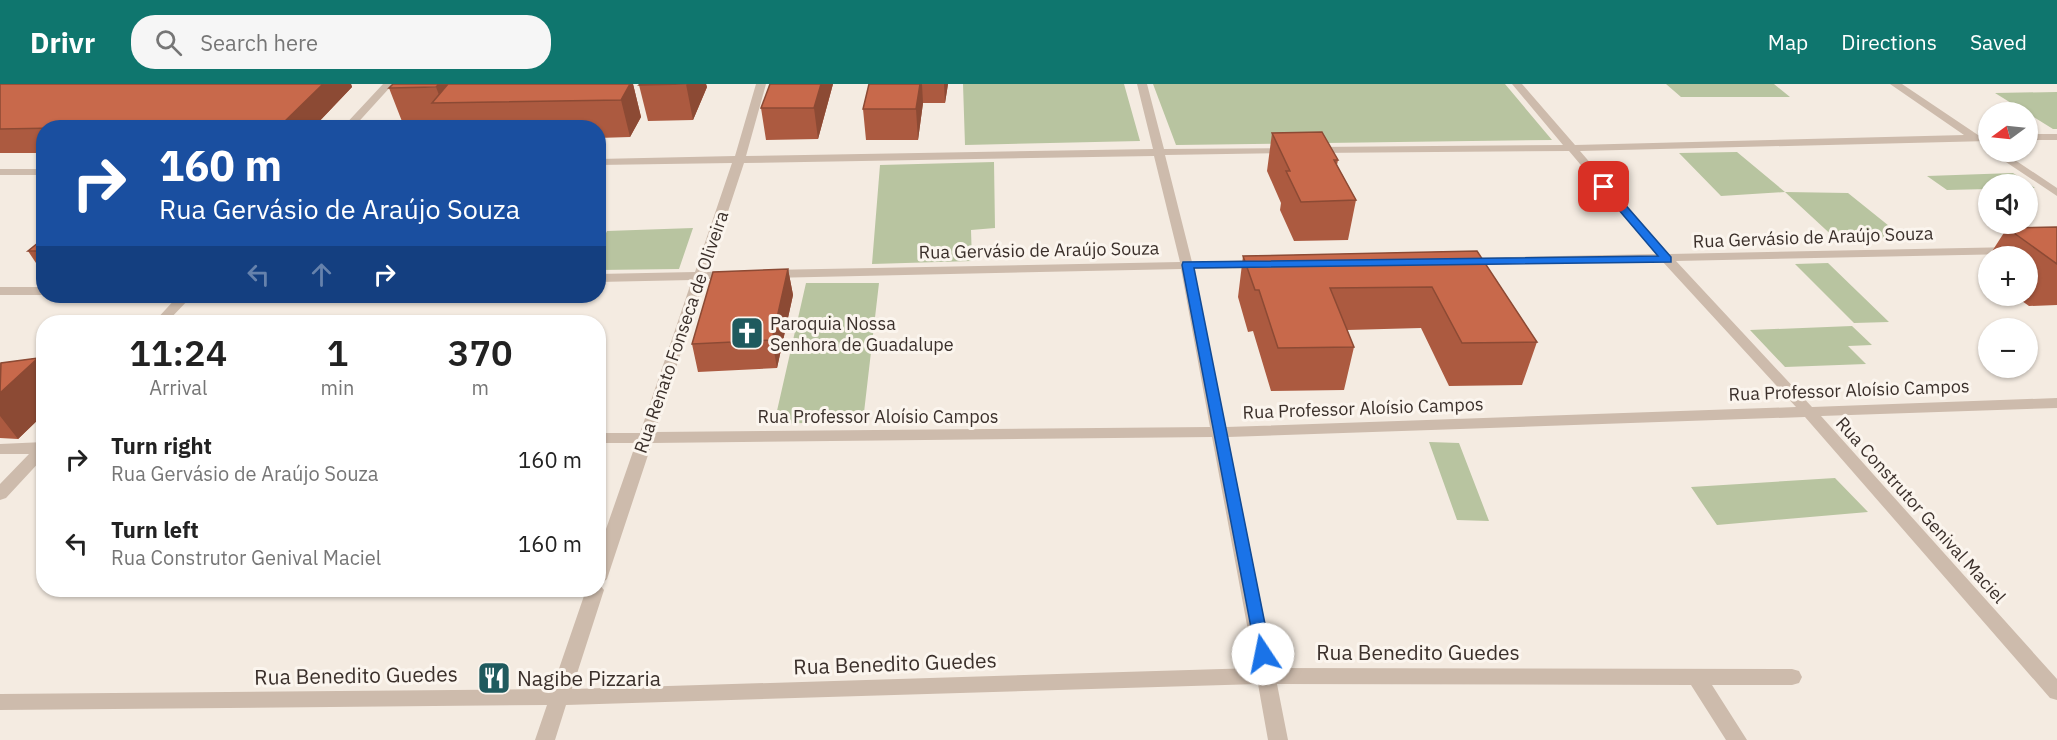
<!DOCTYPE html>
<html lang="en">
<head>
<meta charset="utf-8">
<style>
	:root { --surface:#fff; --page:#f6f6f6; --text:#222; --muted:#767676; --accent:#0f766e }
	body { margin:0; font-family:"IBM Plex Sans",sans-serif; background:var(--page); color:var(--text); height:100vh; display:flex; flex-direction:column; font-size:22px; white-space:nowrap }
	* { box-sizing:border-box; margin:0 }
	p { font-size:20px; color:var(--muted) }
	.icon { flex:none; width:33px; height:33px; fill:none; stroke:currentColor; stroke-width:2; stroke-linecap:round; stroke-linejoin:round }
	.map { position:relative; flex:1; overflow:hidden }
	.sheet { position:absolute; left:36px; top:231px; width:570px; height:282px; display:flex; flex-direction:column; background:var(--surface); border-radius:24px; box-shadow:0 2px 4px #0004 }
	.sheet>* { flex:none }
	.banner { position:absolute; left:36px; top:36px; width:570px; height:183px; border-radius:24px; box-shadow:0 2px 4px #0004; background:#1a4fa0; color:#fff; overflow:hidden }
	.needle { width:39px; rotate:255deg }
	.buttons { position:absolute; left:1978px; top:18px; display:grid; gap:12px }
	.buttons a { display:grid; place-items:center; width:60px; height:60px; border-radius:50%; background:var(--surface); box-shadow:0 2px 4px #0004; font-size:30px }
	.pin { position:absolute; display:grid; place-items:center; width:51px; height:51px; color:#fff; margin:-26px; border-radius:12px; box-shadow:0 3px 9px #0006 }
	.me { position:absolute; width:66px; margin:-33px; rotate:349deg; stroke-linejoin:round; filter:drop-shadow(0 0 4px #0008) }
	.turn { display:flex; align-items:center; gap:21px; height:126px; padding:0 24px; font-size:27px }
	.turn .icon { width:78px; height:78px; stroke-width:2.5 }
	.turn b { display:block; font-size:42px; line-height:51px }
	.lanes { display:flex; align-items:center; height:57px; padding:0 24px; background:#0003; justify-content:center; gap:30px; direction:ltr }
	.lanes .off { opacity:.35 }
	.eta { display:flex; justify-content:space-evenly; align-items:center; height:102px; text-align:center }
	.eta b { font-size:36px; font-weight:600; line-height:42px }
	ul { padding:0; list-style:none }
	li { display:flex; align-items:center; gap:18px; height:84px; padding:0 24px }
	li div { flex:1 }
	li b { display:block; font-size:22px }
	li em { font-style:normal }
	header { display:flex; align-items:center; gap:36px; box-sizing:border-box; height:84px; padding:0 30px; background:var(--accent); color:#fff }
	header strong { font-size:28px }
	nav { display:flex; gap:33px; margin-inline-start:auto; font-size:21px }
	.search { width:420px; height:54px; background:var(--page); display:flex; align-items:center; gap:15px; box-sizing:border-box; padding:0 21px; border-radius:24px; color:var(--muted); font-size:22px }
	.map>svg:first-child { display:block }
	.green { fill:#b8c4a0 }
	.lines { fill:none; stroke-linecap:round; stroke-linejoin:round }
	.minor { fill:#cdbbac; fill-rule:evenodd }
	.wall { fill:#ac5a40 }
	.shaded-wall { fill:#8c4a34 }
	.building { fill:#c8694b; stroke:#8c4a34; stroke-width:1.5 }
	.route { fill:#1a73e8; stroke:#114b97; stroke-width:1.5 }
	.labels { text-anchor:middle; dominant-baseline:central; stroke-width:6; stroke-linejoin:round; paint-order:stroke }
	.street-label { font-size:18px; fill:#3b302b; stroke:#fbf5ee }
	.poi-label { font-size:18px; fill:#3b302b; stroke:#fbf5ee; text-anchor:start }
	.near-street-label { font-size:21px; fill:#3b302b; stroke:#fbf5ee }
	.near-poi-label { font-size:21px; fill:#3b302b; stroke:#fbf5ee; text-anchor:start }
</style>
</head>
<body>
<header>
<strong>Drivr</strong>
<div class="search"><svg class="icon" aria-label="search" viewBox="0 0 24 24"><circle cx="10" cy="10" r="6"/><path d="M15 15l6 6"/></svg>Search here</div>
<nav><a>Map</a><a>Directions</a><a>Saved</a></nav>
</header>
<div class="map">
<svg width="2057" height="656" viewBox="0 0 2057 656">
	<rect width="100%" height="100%" fill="#f4ebe1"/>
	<path class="green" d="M963 0H1124L1140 57 965 61Z
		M1153 0H1505L1552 56 1176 61Z
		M1666 0H1774L1790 13H1681Z
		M2057 8V45H2053L1995 9Z
		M1737 68 1785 108 1848 109 1904 154 1838 157 1785 108 1721 112 1679 69Z
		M994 78 995 144 971 146 972 177 872 180 880 81Z
		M2013 89 2035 104H2028V100H1989V105L1947 106 1927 92Z
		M693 144 679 185 599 186V164L607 147Z
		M1828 179 1889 238 1854 239 1795 180Z
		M806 199H879L863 337 774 340Z
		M1852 242 1872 261 1848 262 1866 280 1785 283 1750 246Z
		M1429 358 1459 359 1489 437 1457 436Z
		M1835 394 1868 428 1717 441 1691 403Z"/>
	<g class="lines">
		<path class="minor" d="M383 0H393L353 44H342Z
			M756 0H766L746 72 1153 65 1137 0H1147L1164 65 1294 64V68L1290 69 1165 71 1192 178 1261 176 1267 180 1261 184 1194 185 1226 343 1796 323 1662 177 1461 181 1459 178 1465 174 1656 170 1569 67 1314 69 1309 66 1314 63 1563 61 1512 0H1522L1575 61 1964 51 1890 0H1902L1978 51H1989V57L1580 67 1669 170 2015 163V169L2011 170 1676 177 1812 323 2057 314V324L1821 332 2057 595V616L2050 614 1805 333 1228 353 1274 584 1792 585 1799 587 1802 593 1799 599 1792 601H1712L1747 656H1726L1691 601 1277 600 1288 656H1268L1258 600 566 621 555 656H535L547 621 0 626V610L552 605 586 506H598V468L636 359H598V349H640L692 196 598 198V190L695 188 732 79 598 81V75L735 72ZM1154 72 1180 178 769 186 763 190 769 194 1181 185 1210 343 655 348 705 195H730L736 191 730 187 708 188 744 79ZM1212 353 1255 584 572 605 604 506 600 501 607 495 652 359Z
			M2028 50H2057V56H2028Z
			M1991 68H2003L2057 104V112Z
			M0 85H44V91H0Z
			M0 203H44V211H0Z
			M178 212H192L167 238H154Z
			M44 358V373L6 414 0 416V400L29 370H0V360Z"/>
	</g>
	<path class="wall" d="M0 0H351L352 3 313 44H44V69H0Z
		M633 0 641 33 630 53 598 54V44H441L440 40H403L389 4Z
		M706 0 707 3 693 36 648 37 639 1Z
		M833 0 818 55 766 56 761 24Z
		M869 0H948L945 19H923L918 56H866L863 25Z
		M1272 49 1338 76 1337 81 1356 116 1348 156 1294 157 1280 126 1281 119 1267 87Z
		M2057 143V221L2029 222 2015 212H2028V172H1989L2007 144Z
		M44 154V191L28 167Z
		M1477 167 1537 258 1522 301 1449 302 1421 244 1347 246 1354 263 1344 306 1271 307 1253 247 1248 248 1238 213 1243 172Z
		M1989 173V191L1981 185Z
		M788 185 793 211 777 284 698 288 692 260Z
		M38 274 44 282V330L18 355 0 354V279Z"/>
	<path class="shaded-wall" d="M323 0H351L352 3 313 44H283L282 40Z
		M439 0H473L442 19 436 3Z
		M630 0H633L641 33 630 53 621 16Z
		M686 0H706L707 3 693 36Z
		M821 0H833L818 55 814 24Z
		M920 0H922L923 19 918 56 916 25Z
		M944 0H948L945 19Z
		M788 185 793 211 777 284 772 256Z
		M38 274 44 282V330L18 355 0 332V309Z"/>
	<path class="building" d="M0 0H323L282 40 0 45Z
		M393 0H439L436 3 389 4Z
		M448 0H630L621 16 432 19Z
		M640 0H686L639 1Z
		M770 0H821L814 24H761Z
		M869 0H920L916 25H863Z
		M1322 48 1338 76H1334L1356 116 1301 118 1286 87H1290L1272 49Z
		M2057 143V180L2007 144Z
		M44 154V167H28Z
		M1477 167 1537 258 1462 259 1432 203 1330 204 1354 263 1278 264 1259 206H1255L1243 172Z
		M788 185 772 256 692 260 713 188Z
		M38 274 0 309 1 279Z"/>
	<path class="route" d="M1601 101H1608L1671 173V178L1194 184 1271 570 1269 575H1257L1182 181 1183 178 1658 172 1601 105Z"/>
	<defs>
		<g id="church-square" transform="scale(1.725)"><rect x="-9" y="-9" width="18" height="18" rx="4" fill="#1f5a5e" stroke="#fbf5ee"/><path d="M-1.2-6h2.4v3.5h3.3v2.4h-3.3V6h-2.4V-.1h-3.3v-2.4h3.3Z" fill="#fff"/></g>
		<g id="restaurant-square" transform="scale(1.725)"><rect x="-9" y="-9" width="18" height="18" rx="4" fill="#1f5a5e" stroke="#fbf5ee"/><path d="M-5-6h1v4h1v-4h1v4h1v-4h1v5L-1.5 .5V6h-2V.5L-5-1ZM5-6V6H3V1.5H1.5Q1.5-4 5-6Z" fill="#fff"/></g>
	</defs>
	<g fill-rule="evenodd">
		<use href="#church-square" x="747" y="249"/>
		<use href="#restaurant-square" x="494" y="594"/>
	</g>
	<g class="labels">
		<g class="street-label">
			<text transform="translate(1813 153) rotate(-2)">Rua Gervásio de Araújo Souza</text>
			<text transform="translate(1039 166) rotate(-1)">Rua Gervásio de Araújo Souza</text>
			<text transform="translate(681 248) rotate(-71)">Rua Renato Fonseca de Oliveira</text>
			<text transform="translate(1849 306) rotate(-2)">Rua Professor Aloísio Campos</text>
			<text transform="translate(1363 324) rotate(-2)">Rua Professor Aloísio Campos</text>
			<text x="878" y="332">Rua Professor Aloísio Campos</text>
			<text transform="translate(1921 426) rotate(48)">Rua Construtor Genival Maciel</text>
		</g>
		<g class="poi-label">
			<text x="770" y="239">Paroquia Nossa<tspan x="770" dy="21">Senhora de Guadalupe</tspan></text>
		</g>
		<g class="near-street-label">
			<text x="1418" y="568">Rua Benedito Guedes</text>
			<text transform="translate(895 579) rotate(-2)">Rua Benedito Guedes</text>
			<text transform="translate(356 591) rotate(-1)">Rua Benedito Guedes</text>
		</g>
		<g class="near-poi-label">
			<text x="517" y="594">Nagibe Pizzaria</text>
		</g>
	</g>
</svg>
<div class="buttons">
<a><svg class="needle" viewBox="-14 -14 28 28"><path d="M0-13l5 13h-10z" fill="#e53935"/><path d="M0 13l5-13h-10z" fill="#767676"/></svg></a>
<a><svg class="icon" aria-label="sound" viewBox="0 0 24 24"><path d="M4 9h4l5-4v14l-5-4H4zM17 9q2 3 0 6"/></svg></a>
<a>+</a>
<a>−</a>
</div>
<div class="pin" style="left:1604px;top:103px;background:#d93025"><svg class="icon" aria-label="arrive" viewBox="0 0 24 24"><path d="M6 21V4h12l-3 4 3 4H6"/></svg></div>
<svg class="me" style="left:1263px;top:570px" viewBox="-20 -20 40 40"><circle r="19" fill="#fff"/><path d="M0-13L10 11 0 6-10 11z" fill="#1a73e8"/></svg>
<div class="banner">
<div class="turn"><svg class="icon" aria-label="right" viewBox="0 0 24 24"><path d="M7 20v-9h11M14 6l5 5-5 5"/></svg><div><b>160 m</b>Rua Gervásio de Araújo Souza</div></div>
<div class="lanes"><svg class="icon off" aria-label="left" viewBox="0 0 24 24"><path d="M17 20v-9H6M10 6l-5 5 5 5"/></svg><svg class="icon off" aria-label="ahead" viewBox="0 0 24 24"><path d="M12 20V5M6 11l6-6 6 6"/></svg><svg class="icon" aria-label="right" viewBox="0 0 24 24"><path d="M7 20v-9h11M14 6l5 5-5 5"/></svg></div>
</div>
<section class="sheet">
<div class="eta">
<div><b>11:24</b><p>Arrival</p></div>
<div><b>1</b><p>min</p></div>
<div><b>370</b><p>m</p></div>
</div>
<ul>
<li><svg class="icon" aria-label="right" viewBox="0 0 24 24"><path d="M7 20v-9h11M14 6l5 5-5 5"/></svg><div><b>Turn right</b><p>Rua Gervásio de Araújo Souza</p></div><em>160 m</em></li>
<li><svg class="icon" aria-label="left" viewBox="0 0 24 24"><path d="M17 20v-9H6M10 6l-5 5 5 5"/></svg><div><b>Turn left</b><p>Rua Construtor Genival Maciel</p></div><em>160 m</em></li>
</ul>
</section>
</div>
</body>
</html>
